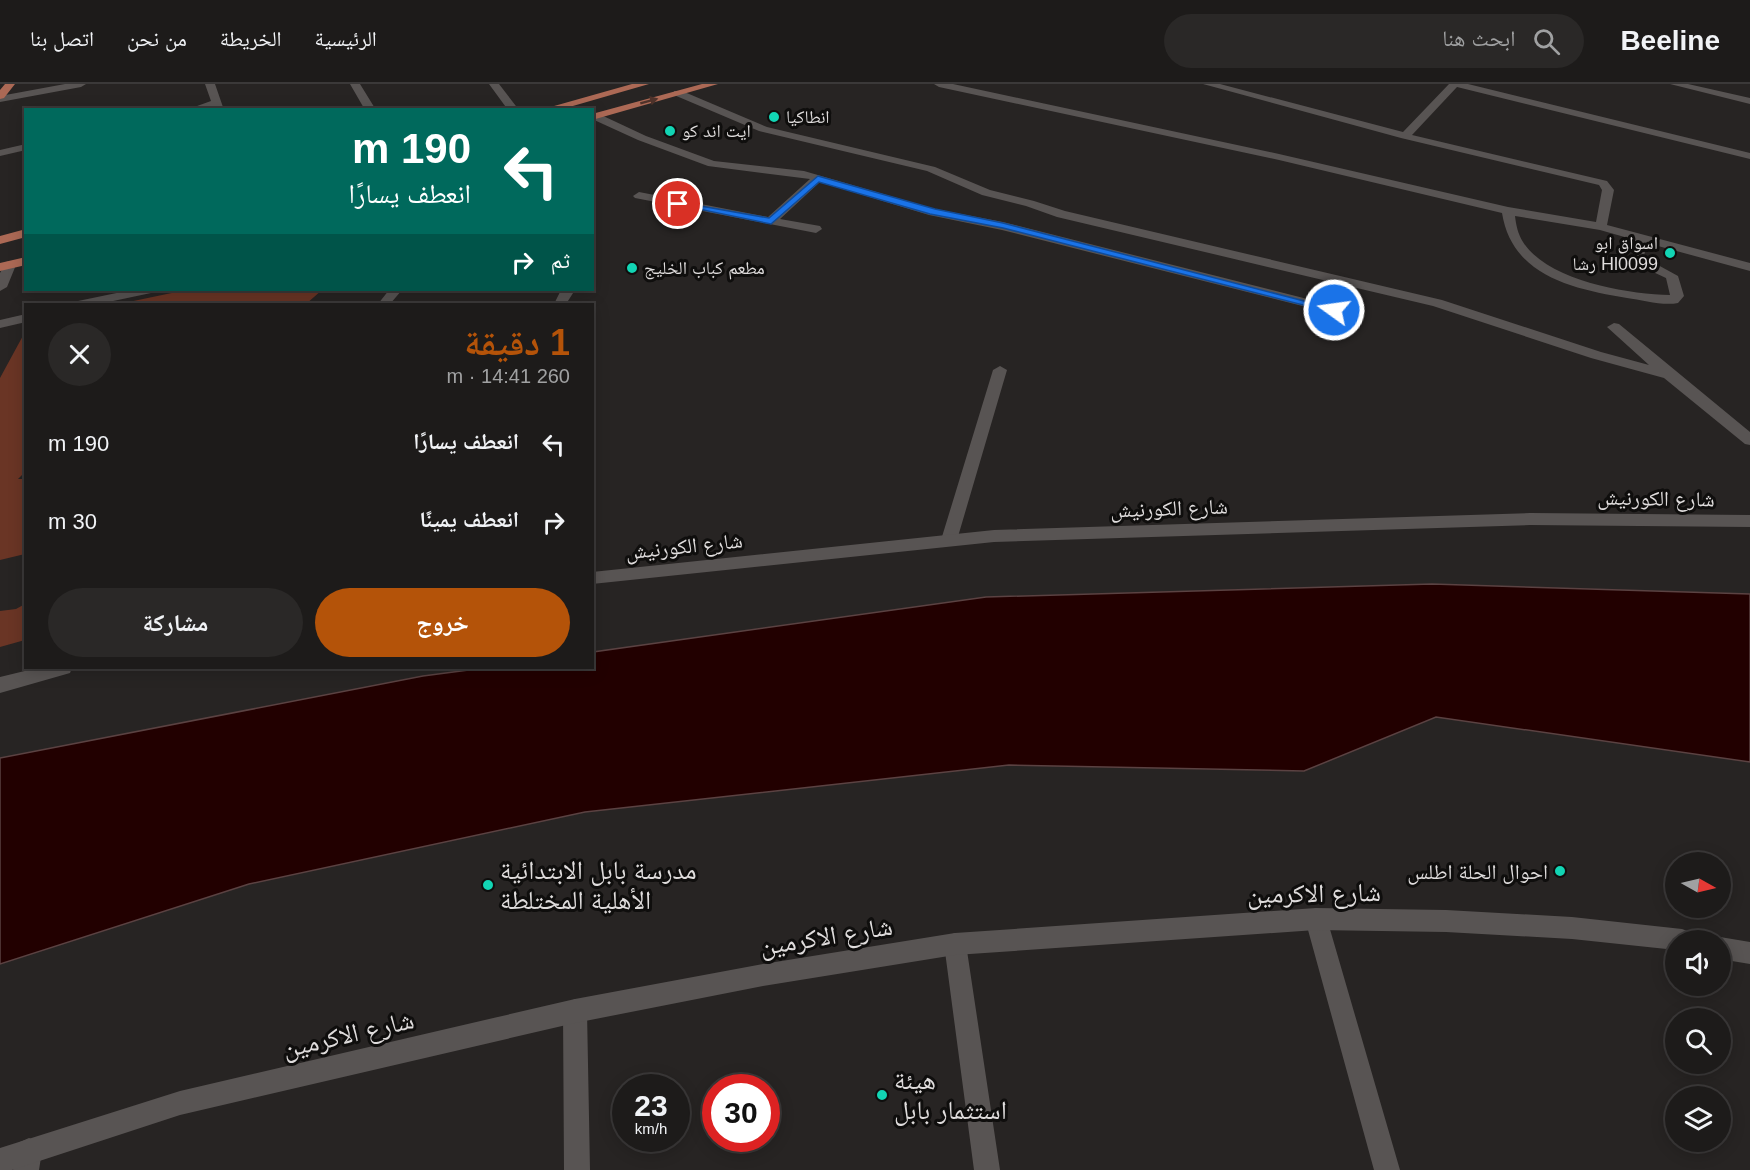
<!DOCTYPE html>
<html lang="ar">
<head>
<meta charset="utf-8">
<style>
	:root { --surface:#1d1b1a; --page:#2a2827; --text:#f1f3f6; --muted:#a0a1a2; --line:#3b3939; --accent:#b45309 }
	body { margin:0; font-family:Arial,"Noto Naskh Arabic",sans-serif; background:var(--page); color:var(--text); direction:rtl; height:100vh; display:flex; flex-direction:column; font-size:22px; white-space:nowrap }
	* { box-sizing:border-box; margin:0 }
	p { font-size:20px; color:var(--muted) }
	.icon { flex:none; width:33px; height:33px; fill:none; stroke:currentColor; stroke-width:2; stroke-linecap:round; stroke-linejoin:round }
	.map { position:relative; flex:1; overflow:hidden; direction:ltr }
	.side { position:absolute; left:24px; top:219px; width:570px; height:366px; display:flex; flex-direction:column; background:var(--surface); border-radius:0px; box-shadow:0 3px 15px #0003,0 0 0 2px var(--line); direction:rtl }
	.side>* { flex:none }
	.hud { position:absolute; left:24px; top:24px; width:570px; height:183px; border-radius:0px; box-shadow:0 3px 15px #0003,0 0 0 2px var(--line); direction:rtl; background:#00695c; color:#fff; overflow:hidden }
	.needle { width:39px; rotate:98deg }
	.fabs { position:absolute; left:1665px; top:768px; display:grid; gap:12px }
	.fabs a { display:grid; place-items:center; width:66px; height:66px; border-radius:50%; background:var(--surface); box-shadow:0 3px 15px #0003,0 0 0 2px var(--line); font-size:30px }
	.speed { position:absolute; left:612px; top:990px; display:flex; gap:12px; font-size:30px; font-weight:700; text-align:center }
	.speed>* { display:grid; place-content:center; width:78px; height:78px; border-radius:50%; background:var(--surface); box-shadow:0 3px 15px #0003,0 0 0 2px var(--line); line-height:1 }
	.speed small { font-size:15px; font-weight:400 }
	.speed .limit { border:9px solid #d22; background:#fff; color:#111 }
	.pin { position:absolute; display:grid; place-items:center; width:51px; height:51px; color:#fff; margin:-26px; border:3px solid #fff; border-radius:50%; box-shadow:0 2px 6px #0007 }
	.me { position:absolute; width:66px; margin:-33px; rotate:284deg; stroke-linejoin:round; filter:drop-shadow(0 0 4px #0008) }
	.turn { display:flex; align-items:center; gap:21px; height:126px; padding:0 24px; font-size:27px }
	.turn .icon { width:78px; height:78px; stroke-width:2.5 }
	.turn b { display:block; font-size:42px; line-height:51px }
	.then { display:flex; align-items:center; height:57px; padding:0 24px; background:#0003; gap:12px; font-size:22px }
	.round { display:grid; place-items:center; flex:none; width:63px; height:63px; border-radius:32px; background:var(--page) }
	.head { display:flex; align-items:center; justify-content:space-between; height:102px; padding:0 24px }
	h1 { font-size:36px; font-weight:800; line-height:45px; color:var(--accent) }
	.cta { display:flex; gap:12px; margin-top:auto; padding:12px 24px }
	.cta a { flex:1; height:69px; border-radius:36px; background:var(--accent); color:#fff; font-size:24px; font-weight:800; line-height:69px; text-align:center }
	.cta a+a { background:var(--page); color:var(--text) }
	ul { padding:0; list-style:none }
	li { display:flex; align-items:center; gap:18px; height:78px; padding:0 24px }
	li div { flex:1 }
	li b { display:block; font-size:22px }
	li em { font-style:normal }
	header { display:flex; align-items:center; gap:36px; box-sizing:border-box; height:84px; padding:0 30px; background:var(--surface); border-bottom:2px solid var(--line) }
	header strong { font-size:28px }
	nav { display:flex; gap:33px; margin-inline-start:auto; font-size:21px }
	.search { width:420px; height:54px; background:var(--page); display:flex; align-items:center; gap:15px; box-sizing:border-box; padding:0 21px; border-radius:33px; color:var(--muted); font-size:22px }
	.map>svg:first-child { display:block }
	.green { fill:#6a3525 }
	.water { fill:#200; stroke:#5b4242; stroke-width:1.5 }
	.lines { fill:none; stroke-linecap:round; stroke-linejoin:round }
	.minor { fill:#585453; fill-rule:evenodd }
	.tertiary { fill:#585453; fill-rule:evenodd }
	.primary { fill:#ac6955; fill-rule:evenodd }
	.oneway { fill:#4e322a }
	.route { fill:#1a73e8; stroke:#114b97; stroke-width:1.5 }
	.poi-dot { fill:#12d5b4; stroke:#0f0e0d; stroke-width:2 }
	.labels { text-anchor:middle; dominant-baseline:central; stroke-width:6; stroke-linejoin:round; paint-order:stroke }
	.far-poi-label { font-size:18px; fill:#dfdcdc; stroke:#0f0e0d; text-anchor:start }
	.street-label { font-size:21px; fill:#dfdcdc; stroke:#0f0e0d }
	.poi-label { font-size:21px; fill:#dfdcdc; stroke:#0f0e0d; text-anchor:end }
	.near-poi-label { font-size:26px; fill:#dfdcdc; stroke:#0f0e0d; text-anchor:start }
	.near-street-label { font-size:26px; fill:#dfdcdc; stroke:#0f0e0d }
</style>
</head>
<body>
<header>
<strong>Beeline</strong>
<div class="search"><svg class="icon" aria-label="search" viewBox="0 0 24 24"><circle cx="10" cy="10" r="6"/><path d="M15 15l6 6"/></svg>ابحث هنا</div>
<nav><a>الرئيسية</a><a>الخريطة</a><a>من نحن</a><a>اتصل بنا</a></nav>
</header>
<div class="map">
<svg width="1750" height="1086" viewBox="0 0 1750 1086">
	<rect width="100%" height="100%" fill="#272423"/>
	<path class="green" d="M186 206H322L306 220H119Z
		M25 248 26 387 18 395H25V470L0 476V294Z
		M25 520V556L0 563V527L16 525Z"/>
	<path class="water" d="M1432 500 1750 510V678L1436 633 1304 687 1009 681 585 728 249 800 0 880V674L423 592 484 584H592L593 568 986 513Z"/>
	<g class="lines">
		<path class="minor" d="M65 0H86L81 3 0 18V12Z
			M205 0H215L224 26H214L213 23 186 26 211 17Z
			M350 0H360L376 26H365Z
			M489 0H499L519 26H508Z
			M934 0H953L1279 70 1508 123 1596 138 1602 106 1599 101 1401 54 1203 0H1220L1403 48 1449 0H1468L1750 69V75L1457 3 1412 51 1607 97 1614 106 1607 141 1750 179V187L1647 159 1644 172 1647 175 1678 192 1684 212 1678 219C1663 222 1642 216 1627 214 1573 205 1512 192 1502 129L1279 76 939 3ZM1515 132 1600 146 1635 156 1632 172 1638 181 1666 194 1670 211C1627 210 1548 197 1523 158 1518 150 1516 141 1515 132Z
			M1670 0H1688L1750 14V20Z
			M674 7H682L767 43 935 83 990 106 1034 117 1065 127 1442 216 1601 268 1649 281 1607 243 1614 239 1619 240 1750 348V361L1745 360 1664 294 1591 274 1433 222 1057 133 1026 122 982 111 927 87 759 47 674 11Z
			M592 29 599 30 646 52 714 77 804 87 935 125 1003 138 1339 223 1341 226 1334 230 1002 146 929 131 820 98 780 135 820 142 822 145 816 149 635 114 633 112 639 108 768 133 810 95 708 82 638 56 592 35Z
			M26 60V66L0 72V66Z
			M10 177 16 181 7 203 0 207V189L6 178Z
			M131 206H153L151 209 99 220H76L78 217Z
			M389 206H402L390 220H378Z
			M561 206H575L566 220H554Z
			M26 230V238L0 244V236Z
			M1000 282 1007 286 957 456 955 460H943L941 456 993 286Z
			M1316 824 1324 828 1327 835 1400 1086H1374L1305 835 1308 828Z
			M955 849 963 852 966 860 1000 1086H974L944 860 947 852Z
			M575 915 583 919 587 927 590 1086H564L563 927 567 919Z
			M29 1054 38 1058 42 1067 39 1086H13L20 1058Z"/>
		<path class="tertiary" d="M1530 429 1750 431V443L1530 441 994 458 592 500V488L994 446Z
			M37 584H72L70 589 0 609V593Z
			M1316 824 1446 826 1572 833 1682 845 1690 848 1693 856H1676V866L1572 855 1446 848 1316 846 955 871 763 902 575 939 180 1031 12 1086H0V1064L180 1007 575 915 763 880 955 849Z
			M1720 853 1750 858V880L1720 875V856H1712Z"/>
		<path class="primary" d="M5 0H15L4 14 0 15V6Z
			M632 0H649L559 26H540Z
			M702 0H718L592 36V30Z
			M26 145V153L0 160V152Z
			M26 173V181L0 187V179Z"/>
	</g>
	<defs><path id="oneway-solid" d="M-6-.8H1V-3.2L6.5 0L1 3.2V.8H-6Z" transform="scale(1.5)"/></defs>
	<use class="oneway" href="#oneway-solid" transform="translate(649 17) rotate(-15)"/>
	<path class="route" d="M818 92 935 125 1003 139 1339 226 1334 229 1003 144 930 130 819 98 771 140 674 120 678 118 769 134Z"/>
	<g class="poi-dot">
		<circle cx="774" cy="33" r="6"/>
		<circle cx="670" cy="47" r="6"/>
		<circle cx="1670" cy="169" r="6"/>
		<circle cx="632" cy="184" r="6"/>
		<circle cx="1560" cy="787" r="6"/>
		<circle cx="488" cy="801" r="6"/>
		<circle cx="882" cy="1011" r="6"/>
	</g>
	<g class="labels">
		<g class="far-poi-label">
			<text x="786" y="33">انطاكيا</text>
			<text x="682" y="47">ايت اند كو</text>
			<text x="1658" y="159" text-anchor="end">اسواق ابو<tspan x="1658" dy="21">رشا Hl0099</tspan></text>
			<text x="644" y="184">مطعم كباب الخليج</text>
		</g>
		<g class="street-label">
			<text transform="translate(1656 414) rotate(1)">شارع الكورنيش</text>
			<text transform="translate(1169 424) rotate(-2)">شارع الكورنيش</text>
			<text transform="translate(684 462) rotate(-6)">شارع الكورنيش</text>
		</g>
		<g class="poi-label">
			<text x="1548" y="787">احوال الحلة اطلس</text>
		</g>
		<g class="near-poi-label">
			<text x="500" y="786">مدرسة بابل الابتدائية<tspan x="500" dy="30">الأهلية المختلطة</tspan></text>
			<text x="894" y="996">هيئة<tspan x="894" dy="30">استثمار بابل</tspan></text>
		</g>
		<g class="near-street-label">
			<text transform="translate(1314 809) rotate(-1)">شارع الاكرمين</text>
			<text transform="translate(826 852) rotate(-9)">شارع الاكرمين</text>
			<text transform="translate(348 950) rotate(-13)">شارع الاكرمين</text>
		</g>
	</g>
</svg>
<div class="fabs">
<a><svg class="needle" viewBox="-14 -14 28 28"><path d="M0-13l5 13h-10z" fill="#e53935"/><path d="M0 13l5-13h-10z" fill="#a0a1a2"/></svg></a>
<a><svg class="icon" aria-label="sound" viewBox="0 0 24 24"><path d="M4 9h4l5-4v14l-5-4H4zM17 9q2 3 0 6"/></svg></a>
<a><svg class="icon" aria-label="search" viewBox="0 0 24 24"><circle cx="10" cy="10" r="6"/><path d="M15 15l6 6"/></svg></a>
<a><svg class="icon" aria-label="layers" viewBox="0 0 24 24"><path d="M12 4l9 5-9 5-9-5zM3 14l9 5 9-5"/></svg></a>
</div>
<div class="speed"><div>23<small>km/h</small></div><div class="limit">30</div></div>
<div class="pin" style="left:678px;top:120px;background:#d93025"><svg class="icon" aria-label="arrive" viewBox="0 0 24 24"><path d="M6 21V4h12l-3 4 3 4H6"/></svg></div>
<svg class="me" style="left:1334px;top:226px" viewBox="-20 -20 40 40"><circle r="17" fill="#1a73e8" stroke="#fff" stroke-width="3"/><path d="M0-11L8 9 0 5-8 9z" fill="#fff"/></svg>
<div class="hud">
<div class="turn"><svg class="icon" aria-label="left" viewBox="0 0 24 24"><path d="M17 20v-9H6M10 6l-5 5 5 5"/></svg><div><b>190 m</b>انعطف يسارًا</div></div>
<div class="then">ثم<svg class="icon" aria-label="right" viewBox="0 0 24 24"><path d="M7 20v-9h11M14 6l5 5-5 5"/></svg></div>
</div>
<section class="side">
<div class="head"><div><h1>1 دقيقة</h1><p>260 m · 14:41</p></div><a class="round"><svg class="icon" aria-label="close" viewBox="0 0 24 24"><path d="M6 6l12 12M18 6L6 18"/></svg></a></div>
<ul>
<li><svg class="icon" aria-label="left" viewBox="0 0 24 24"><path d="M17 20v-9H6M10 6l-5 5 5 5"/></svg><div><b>انعطف يسارًا</b></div><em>190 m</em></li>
<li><svg class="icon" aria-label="right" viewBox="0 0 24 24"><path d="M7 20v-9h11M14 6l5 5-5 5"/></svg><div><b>انعطف يمينًا</b></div><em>30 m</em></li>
</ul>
<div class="cta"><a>خروج</a><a>مشاركة</a></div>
</section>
</div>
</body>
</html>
